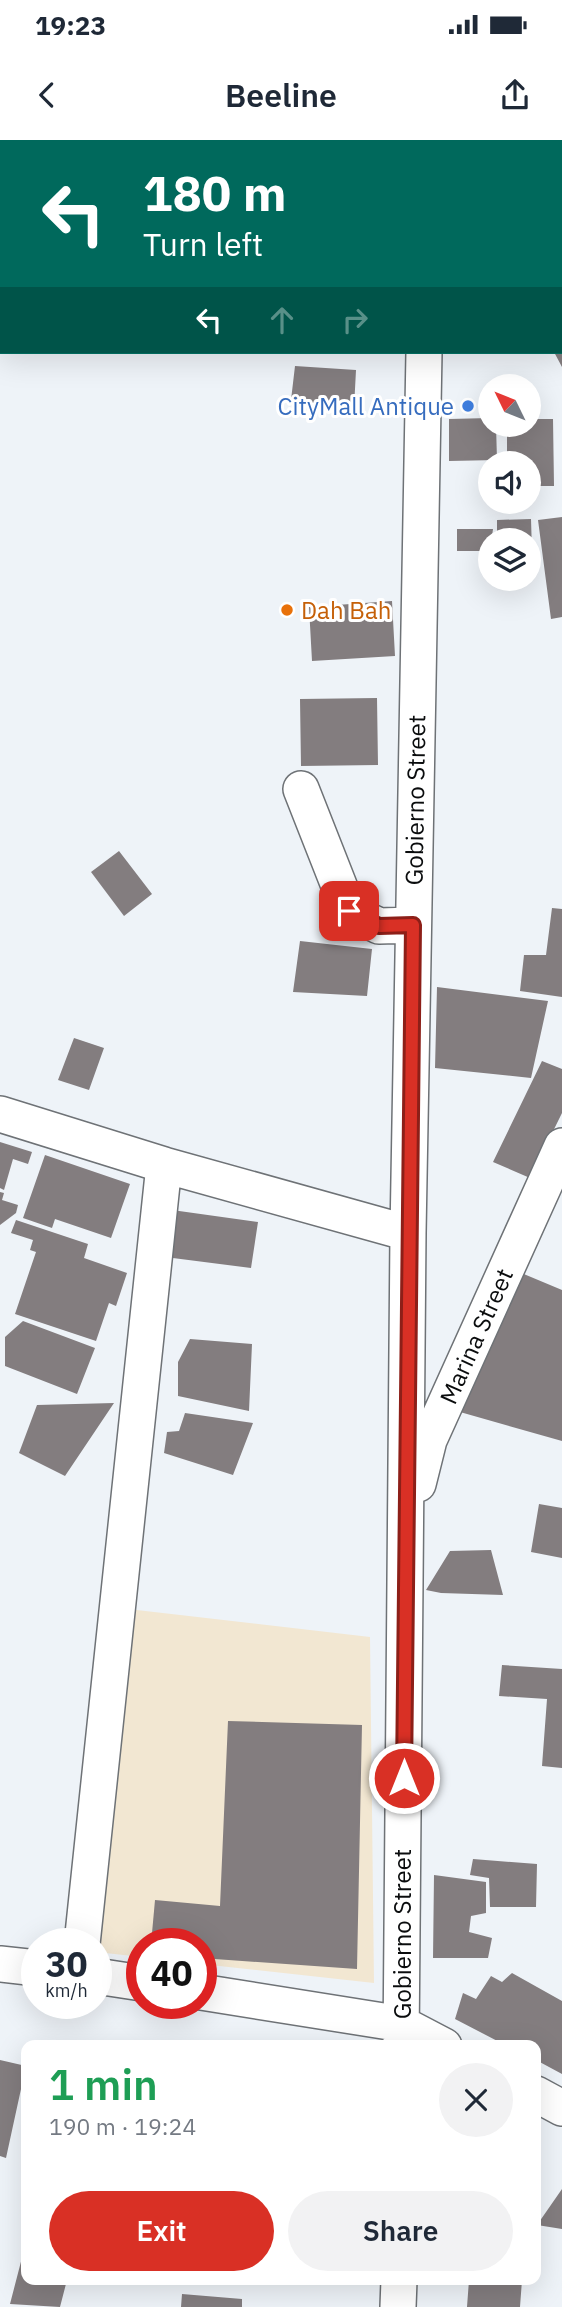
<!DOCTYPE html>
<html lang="en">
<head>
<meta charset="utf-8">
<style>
	:root { --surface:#fff; --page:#f2f2f3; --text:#1f2937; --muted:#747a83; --accent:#d93025 }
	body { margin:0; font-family:"IBM Plex Sans",sans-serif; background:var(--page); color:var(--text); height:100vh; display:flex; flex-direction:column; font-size:26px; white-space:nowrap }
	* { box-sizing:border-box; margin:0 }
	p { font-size:23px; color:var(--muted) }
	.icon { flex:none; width:38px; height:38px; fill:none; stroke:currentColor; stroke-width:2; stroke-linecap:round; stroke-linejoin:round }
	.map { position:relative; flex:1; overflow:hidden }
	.details { position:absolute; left:21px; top:1900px; width:520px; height:245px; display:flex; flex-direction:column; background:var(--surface); border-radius:14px; box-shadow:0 7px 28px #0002 }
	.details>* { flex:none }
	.banner { position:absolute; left:0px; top:0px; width:564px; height:214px; box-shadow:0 7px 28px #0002; background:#00695c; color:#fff; overflow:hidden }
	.needle { width:46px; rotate:313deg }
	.fabs { position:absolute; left:478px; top:234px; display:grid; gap:14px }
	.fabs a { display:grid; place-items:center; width:63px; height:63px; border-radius:50%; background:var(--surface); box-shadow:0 7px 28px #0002; font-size:35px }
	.speed { position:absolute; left:21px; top:1788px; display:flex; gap:14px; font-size:35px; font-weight:700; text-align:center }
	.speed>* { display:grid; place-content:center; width:91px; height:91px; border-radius:50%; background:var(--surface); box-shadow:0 7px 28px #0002; line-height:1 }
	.speed small { font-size:18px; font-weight:400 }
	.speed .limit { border:10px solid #d22; background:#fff; color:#111 }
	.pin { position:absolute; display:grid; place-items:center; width:60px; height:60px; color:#fff; margin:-30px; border-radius:14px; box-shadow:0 4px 10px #0006 }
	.me { position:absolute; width:77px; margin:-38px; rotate:0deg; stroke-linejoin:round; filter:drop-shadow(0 0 5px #0008) }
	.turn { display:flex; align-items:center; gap:24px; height:147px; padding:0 28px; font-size:32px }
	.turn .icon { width:91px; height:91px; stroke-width:2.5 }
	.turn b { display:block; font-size:49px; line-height:60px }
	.lanes { display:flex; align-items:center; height:66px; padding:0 28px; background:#0003; justify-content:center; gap:35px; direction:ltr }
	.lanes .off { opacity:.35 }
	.round { display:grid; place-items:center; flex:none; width:74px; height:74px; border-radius:37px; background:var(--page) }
	.headline { display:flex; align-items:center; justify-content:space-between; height:119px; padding:0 28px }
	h1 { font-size:42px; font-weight:600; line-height:52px; color:#1e9e55 }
	.button { display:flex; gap:14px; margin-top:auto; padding:14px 28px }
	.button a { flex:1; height:80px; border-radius:42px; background:var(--accent); color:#fff; font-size:28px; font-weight:600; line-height:80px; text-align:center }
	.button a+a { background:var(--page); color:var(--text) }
	.status { display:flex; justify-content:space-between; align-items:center; height:49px; padding:0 35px; background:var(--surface); direction:ltr }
	.status svg { height:19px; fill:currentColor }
	header { display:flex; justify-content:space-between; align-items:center; height:91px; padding:0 28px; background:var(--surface); font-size:32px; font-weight:600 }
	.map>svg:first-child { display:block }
	.education { fill:#f2e7d2 }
	.building { fill:#837d7f }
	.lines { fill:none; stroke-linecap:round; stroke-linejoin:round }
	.minor-casing { stroke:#6e7276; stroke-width:38 }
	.minor { stroke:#fff; stroke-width:35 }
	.route-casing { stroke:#8d1f18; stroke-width:18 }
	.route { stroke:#d93025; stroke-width:12 }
	.shop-dot { fill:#3f7fe0; stroke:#fff; stroke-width:2.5 }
	.food-dot { fill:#e8710a; stroke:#fff; stroke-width:2.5 }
	.labels { text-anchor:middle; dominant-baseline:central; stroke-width:6; stroke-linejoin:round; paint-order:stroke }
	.shop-label { font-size:24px; fill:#366cbe; stroke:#fff; text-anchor:end }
	.food-label { font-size:24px; fill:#c56008; stroke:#fff; text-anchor:start }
	.street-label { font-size:24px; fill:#0a0c0d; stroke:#fff }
</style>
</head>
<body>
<div class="status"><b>19:23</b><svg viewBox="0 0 49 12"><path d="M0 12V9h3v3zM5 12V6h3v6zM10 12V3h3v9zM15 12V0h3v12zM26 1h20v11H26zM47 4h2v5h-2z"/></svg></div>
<header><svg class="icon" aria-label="back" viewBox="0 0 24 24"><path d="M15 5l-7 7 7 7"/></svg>Beeline<svg class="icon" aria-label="share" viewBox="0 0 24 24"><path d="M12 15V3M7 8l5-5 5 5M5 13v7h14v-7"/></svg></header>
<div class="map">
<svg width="562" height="2167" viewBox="0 0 562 2167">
	<rect width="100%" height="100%" fill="#eef3f8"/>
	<path class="education" d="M128 1469 370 1497 374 1843 201 1824V1804H142V1817L96 1812Z"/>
	<path class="building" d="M554 212H562V227Z
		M295 226 356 230 354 268 291 260Z
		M490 278V285H496L497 320 449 321V279Z
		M528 279H553L554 346H528V324H507V285H528Z
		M562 377V477L551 479 538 380Z
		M531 379 532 412 528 413V401H497V380Z
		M457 389H493L490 411H457Z
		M392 461 395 516 312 521 309 467Z
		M377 558 378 625 301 626 300 559Z
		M119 711 152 754 124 776 91 732Z
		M552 768 562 769V857L520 851 524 815H546Z
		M300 801 372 809 367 856 293 852Z
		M437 847 548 861 531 938 435 928Z
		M74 898 104 908 89 950 58 940Z
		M542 921 562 929V973L530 1038 493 1022Z
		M0 1002 32 1012 28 1024 13 1019 4 1050 0 1048Z
		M45 1015 130 1044 111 1098 55 1079 52 1088 23 1078Z
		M0 1052 4 1053 2 1060 18 1065 16 1073 0 1085Z
		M172 1070 258 1082 251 1128 165 1117Z
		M16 1080 88 1104 84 1118 127 1133 116 1166 109 1163 96 1201 15 1174 36 1112 30 1110 33 1100 11 1093Z
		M519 1132 562 1150V1301L460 1272Z
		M23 1181 95 1208 77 1254 5 1226V1197Z
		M190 1199 252 1204 249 1271 178 1256V1222Z
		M114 1263 65 1336 19 1313 37 1265Z
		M185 1273 253 1283 233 1335 164 1313 167 1292 179 1291Z
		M539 1364 562 1368V1418L531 1412Z
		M491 1410 503 1455 441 1453 426 1450 450 1411Z
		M502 1525 562 1529V1628L542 1626 547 1559 499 1556Z
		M228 1581 362 1585 357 1829 201 1818V1804H151L155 1760 220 1766Z
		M473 1719 537 1724 536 1767H490L489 1738 470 1735Z
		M434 1735 486 1742V1773L471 1776 469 1792 492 1798 488 1818H433Z
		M512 1833 562 1861V1934L536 1920V1906H507L455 1879 463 1853 476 1859 491 1836 502 1842Z
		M0 1920 26 1926 6 2018 0 2016Z
		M562 2049V2089L537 2085Z
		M24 2110 26 2140H67L60 2167 10 2164Z
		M469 2140H522L520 2167H467Z
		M182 2154 242 2159V2167H181Z"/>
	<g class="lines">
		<g class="minor-casing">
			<path id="minor" d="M427 2V0
				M301 649 349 771 379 786 413 785
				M0 974 164 1025
				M418 1344 429 1300 562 1006
				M82 1804 164 1025 408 1093
				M0 1824 37 1828
				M96 1836 142 1843
				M201 1852 402 1884 444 1906
				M401 1906 408 1093 424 212
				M536 1954 562 1968
				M398 2167 399 2140"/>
		</g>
		<use href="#minor" class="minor"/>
	</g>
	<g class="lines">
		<g class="route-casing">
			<path id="route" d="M349 771 379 786 413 785 404 1638"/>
		</g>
		<use href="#route" class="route"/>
	</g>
	<circle class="shop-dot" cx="468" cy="266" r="7"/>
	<circle class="food-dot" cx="287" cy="470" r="7"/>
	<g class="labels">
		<g class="shop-label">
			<text x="454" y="266">CityMall Antique</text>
		</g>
		<g class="food-label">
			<text x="301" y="470">Dah Bah</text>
		</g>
		<g class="street-label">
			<text transform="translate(415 660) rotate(-89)">Gobierno Street</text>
			<text transform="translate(476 1196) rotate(-66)">Marina Street</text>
			<text transform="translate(402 1794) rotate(-90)">Gobierno Street</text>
		</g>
	</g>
</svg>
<div class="fabs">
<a><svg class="needle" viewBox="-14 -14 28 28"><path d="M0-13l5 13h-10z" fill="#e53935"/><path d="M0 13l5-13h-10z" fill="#747a83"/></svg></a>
<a><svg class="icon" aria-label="sound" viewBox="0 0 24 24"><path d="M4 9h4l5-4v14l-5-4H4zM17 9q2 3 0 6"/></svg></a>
<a><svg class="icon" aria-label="layers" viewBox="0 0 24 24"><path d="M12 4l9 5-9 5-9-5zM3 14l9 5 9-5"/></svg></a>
</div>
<div class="speed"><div>30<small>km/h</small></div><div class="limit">40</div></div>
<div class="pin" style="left:349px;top:771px;background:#d93025"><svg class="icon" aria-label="arrive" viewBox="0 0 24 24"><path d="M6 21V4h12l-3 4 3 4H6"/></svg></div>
<svg class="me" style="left:404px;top:1638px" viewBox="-20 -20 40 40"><circle r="17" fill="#d93025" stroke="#fff" stroke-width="3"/><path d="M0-11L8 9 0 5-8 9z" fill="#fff"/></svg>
<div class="banner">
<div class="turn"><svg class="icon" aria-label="left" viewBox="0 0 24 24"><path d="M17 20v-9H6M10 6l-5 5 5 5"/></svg><div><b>180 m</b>Turn left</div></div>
<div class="lanes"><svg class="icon" aria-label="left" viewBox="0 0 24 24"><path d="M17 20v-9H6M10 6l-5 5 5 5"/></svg><svg class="icon off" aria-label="ahead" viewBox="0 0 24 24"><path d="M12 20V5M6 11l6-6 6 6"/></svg><svg class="icon off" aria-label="right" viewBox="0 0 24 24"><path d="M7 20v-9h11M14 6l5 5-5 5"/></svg></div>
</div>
<section class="details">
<div class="headline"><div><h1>1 min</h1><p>190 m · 19:24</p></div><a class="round"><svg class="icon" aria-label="close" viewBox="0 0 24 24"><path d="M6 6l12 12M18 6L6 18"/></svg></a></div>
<div class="button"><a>Exit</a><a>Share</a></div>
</section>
</div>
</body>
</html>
